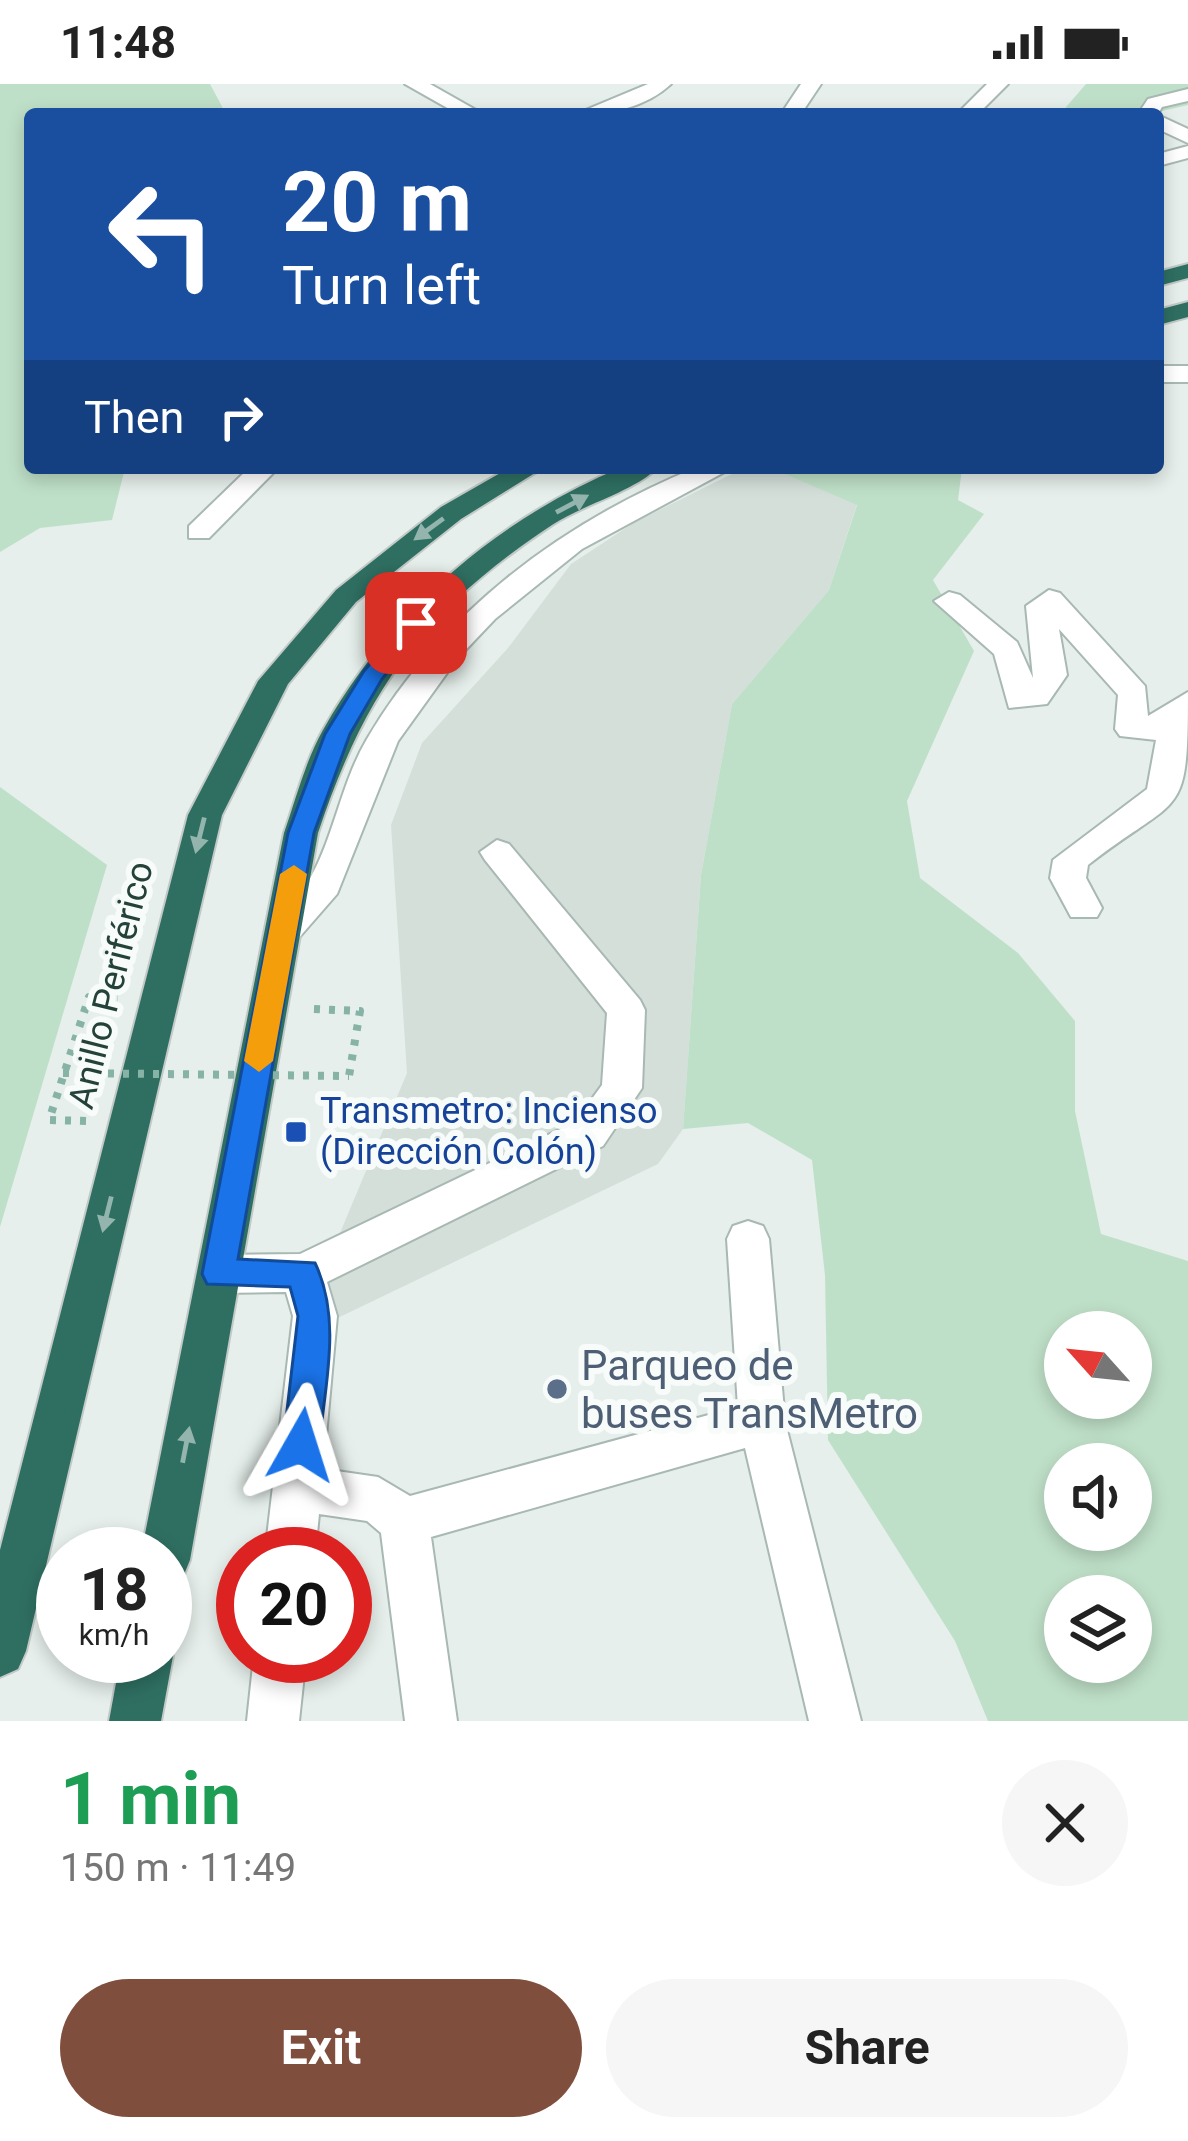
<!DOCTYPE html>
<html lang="en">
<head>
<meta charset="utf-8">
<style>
	:root { --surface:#fff; --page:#f6f6f6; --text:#222; --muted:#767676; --accent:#804e3d }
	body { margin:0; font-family:Roboto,sans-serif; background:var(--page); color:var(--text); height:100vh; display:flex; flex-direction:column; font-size:45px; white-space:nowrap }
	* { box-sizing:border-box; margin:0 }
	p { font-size:39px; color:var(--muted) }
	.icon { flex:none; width:66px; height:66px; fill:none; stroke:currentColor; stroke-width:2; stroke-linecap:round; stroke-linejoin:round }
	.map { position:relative; height:1637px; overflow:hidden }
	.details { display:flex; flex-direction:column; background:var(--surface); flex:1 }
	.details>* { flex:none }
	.top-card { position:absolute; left:24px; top:24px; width:1140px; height:366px; border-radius:12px; box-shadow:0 6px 18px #0003; background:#1a4fa0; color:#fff; overflow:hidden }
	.needle { width:78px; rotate:297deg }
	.tools { position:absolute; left:1044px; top:1227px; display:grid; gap:24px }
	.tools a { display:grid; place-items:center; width:108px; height:108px; border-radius:50%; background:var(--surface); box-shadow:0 6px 18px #0003; font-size:60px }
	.speed { position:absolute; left:36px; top:1443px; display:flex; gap:24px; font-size:60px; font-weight:700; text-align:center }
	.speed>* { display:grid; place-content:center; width:156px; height:156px; border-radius:50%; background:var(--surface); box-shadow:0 6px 18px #0003; line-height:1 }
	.speed small { font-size:30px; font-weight:400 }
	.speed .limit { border:18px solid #d22; background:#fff; color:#111 }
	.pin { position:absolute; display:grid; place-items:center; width:102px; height:102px; color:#fff; margin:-51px; border-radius:24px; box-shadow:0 6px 18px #0006 }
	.me { position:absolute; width:132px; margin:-66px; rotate:6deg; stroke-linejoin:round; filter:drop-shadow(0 0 9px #0008) }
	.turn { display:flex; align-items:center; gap:42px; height:252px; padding:0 60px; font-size:54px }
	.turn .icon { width:156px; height:156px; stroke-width:2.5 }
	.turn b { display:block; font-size:84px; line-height:102px }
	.then { display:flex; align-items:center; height:114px; padding:0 60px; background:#0003; gap:24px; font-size:45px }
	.round { display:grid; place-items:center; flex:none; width:126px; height:126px; border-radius:63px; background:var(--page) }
	.head { display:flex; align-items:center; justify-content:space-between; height:204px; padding:0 60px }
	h1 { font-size:72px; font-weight:700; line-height:90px; color:#1e9e55 }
	.cta { display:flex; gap:24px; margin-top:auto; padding:24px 60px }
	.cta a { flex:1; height:138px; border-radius:72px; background:var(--accent); color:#fff; font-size:48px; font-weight:700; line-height:138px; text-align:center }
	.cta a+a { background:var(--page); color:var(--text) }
	.status { display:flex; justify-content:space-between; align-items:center; height:84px; padding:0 60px; background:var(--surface); direction:ltr }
	.status svg { height:33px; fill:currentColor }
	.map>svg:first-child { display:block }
	.built { fill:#d4dfda }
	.green { fill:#bfe0c8; fill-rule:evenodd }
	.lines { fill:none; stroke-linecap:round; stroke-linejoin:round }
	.minor-casing { stroke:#a8b8b2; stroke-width:4 }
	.highway-casing { stroke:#c2cac8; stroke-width:4 }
	.path { stroke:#86b3a5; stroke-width:8; stroke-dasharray:6 9; stroke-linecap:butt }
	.minor { fill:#fff; fill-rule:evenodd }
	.highway { fill:#2f6f62; fill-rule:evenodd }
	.path-bridge { stroke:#86b3a5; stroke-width:8; stroke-dasharray:6 9; stroke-linecap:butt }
	.oneway { fill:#93b5ae }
	.route { fill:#1a73e8; stroke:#114b97; stroke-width:3 }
	.slow { fill:#f59e0b }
	.transit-dot { fill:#1a4fb4; stroke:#f7fbf9; stroke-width:4.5 }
	.service-dot { fill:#5c6f8a; stroke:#f7fbf9; stroke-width:4.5 }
	.labels { text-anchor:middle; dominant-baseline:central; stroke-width:12; stroke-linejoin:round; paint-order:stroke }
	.street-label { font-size:36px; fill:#24423a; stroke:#f7fbf9 }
	.transit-label { font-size:36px; fill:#164399; stroke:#f7fbf9; text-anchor:start }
	.near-service-label { font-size:42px; fill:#4e5e75; stroke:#f7fbf9; text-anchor:start }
</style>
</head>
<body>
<div class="status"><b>11:48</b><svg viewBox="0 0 49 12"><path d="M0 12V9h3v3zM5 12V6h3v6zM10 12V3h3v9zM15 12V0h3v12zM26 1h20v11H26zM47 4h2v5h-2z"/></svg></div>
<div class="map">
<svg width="1188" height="1637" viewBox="0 0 1188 1637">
	<rect width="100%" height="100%" fill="#e6efeb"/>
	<path class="built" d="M744 384H771L857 420 829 506 732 620 701 791 683 1045 658 1080 296 1254 407 989 391 741 422 659 508 564 571 480 635 438Z"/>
	<path class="green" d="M0 0H210L226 30H30V384H125L112 436 40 444 0 468Z
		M1086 0H1188V21L1149 30H1060Z
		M771 384H962L958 416 984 430 933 496 974 567 907 717 920 794 1018 869 1075 937V1027L1101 1150 1188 1177V1637H988L955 1557 828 1356 825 1191 812 1076 748 1039 683 1045 701 791 732 620 829 506 857 421ZM1065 1248H1131V1314H1065ZM1065 1380H1131V1446H1065ZM1065 1512H1131V1578H1065Z
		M0 703 107 781 0 1143Z"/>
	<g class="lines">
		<g class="minor-casing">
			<path id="minor" d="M405 0H430L483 30H458Z
				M648 0H671C645 24 611 30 576 30Z
				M801 0H821L801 30H781Z
				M987 0H1008L978 30H957Z
				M1188 5V17L1162 23 1158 30H1138L1148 15Z
				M1158 31 1188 45V59L1158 45Z
				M1188 62V74L1158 82V70Z
				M1158 282H1188V298H1158Z
				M249 384H278L209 454H189V442Z
				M695 384H732L582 465 495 535 457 575 398 657 337 810 296 857H270L265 848C275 830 295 819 307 800 334 755 340 701 367 655 441 529 561 439 695 384Z
				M1049 506 1060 509 1145 602 1148 632 1188 608C1188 740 1181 708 1088 781L1086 794 1102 824 1097 833H1071L1050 794 1053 776 1147 705 1156 656 1120 652 1115 645 1118 611 1059 545 1067 591 1047 620 1009 624 994 570 934 517 949 508 960 511 1017 558 1033 594 1026 522Z
				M497 756 509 760 640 916 645 926 642 1004 603 1062 327 1198 337 1232 323 1385 378 1393 410 1412 738 1323 727 1155 733 1142 748 1137 763 1142 769 1155 785 1338 861 1637H809L745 1364 431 1453 457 1637H405L381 1449 367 1437 319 1430 315 1470H265L293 1232 286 1208 219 1209 204 1203 197 1190 204 1177 219 1171 300 1170 575 1038 602 1001 607 929 485 776 480 768Z
				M254 1572H306L299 1637H247Z"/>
		</g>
		<g class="highway-casing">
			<path id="highway" d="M1188 180V194L1158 202V188Z
				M1188 218V233L1158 241V226Z
				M509 384H543L461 435 356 518 288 600 222 731 26 1567 18 1585 0 1593V1466L188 731 258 597 336 506 441 423Z
				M620 384H657C637 406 580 422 552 441 424 526 366 605 318 749L190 1476 183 1493 165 1500V1470H141L284 749C296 715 305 678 323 646 389 528 496 436 620 384Z
				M165 1554 173 1572 161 1637H109L121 1572H165Z"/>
		</g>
		<path class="path" d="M314 925 360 927 349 992
			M86 1037 49 1036 89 913H118"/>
		<use href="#minor" class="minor"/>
		<use href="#highway" class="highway"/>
		<path class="path-bridge" d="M63 989 349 992"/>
	</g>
	<defs><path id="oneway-solid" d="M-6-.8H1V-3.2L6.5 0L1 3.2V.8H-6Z" transform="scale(3)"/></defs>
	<g class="oneway">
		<use href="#oneway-solid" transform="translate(572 420) rotate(-28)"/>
		<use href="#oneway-solid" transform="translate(429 445) rotate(144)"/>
		<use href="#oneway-solid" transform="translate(200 751) rotate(104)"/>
		<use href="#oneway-solid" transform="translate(107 1130) rotate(104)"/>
		<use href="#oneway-solid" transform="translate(186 1361) rotate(-79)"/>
	</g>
	<path class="route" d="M408 534 427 539 382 595 350 650 314 749 238 1175 315 1179C342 1235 325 1301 319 1361L314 1373 301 1377 289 1373 283 1361 298 1232 290 1203 207 1200 202 1190 288 749 325 650 364 587Z"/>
	<path class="slow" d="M294 781 307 790 273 977 259 988 244 977 280 790Z"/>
	<rect class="transit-dot" x="284" y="1036" width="24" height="24" rx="6"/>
	<circle class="service-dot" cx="557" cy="1305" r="12"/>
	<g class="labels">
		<g class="street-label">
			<text transform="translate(111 901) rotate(-76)">Anillo Periférico</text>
		</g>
		<g class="transit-label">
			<text x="320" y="1027">Transmetro: Incienso<tspan x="320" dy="41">(Dirección Colón)</tspan></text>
		</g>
		<g class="near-service-label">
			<text x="581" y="1281">Parqueo de<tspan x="581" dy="48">buses TransMetro</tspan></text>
		</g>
	</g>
</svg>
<div class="tools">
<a><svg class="needle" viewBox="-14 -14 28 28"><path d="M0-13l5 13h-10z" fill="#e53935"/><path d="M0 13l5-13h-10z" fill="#767676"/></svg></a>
<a><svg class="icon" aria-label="sound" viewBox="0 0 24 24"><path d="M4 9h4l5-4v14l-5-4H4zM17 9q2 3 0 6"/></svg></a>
<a><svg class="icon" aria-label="layers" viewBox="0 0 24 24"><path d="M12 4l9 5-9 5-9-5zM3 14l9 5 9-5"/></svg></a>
</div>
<div class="speed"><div>18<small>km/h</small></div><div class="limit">20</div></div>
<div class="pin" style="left:416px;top:539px;background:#d93025"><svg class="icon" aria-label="arrive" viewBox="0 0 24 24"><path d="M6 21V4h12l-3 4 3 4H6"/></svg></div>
<svg class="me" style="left:301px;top:1361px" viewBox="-20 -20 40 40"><path d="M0-17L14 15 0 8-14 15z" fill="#1a73e8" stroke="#fff" stroke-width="4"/></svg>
<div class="top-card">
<div class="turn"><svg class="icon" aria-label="left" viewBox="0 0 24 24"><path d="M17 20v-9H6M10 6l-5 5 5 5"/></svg><div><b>20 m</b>Turn left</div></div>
<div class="then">Then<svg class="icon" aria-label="right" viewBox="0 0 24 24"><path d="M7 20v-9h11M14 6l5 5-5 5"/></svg></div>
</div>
</div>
<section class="details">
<div class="head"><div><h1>1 min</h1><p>150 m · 11:49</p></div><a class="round"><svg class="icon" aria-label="close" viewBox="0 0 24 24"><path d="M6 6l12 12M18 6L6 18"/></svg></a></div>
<div class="cta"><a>Exit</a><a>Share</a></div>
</section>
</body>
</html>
